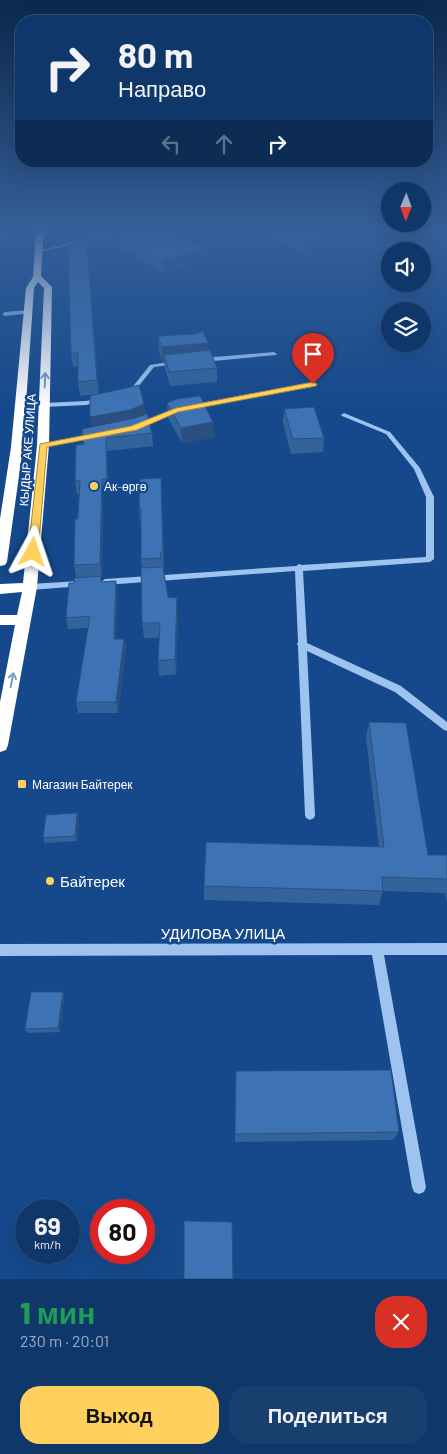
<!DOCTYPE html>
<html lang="ru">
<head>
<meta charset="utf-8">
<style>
	:root { --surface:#103769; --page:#193f6f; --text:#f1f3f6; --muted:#9cacc0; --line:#30517d; --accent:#ffd05c }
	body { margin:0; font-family:Barlow,sans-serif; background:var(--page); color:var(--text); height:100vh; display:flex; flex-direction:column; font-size:19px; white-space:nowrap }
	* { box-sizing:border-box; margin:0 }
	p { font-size:16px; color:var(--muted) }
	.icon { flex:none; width:28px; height:28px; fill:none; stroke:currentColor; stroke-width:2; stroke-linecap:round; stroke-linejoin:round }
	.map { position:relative; height:1279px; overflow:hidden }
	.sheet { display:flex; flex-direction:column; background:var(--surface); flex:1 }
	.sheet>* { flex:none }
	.banner { position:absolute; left:15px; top:15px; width:418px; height:152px; border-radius:20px; box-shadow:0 5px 20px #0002,0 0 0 1px var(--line); background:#103769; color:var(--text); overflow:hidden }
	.needle { width:32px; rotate:181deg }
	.fabs { position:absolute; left:381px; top:182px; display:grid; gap:10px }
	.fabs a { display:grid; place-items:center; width:50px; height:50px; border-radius:50%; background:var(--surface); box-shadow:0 5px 20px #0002,0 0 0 1px var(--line); font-size:25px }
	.speed { position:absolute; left:15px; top:1199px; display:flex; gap:10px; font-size:25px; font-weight:700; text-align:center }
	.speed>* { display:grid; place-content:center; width:65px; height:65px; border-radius:50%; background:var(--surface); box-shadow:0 5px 20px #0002,0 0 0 1px var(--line); line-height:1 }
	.speed small { font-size:12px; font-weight:400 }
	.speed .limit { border:8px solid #d22; background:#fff; color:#111 }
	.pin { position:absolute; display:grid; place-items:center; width:42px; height:42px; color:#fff; margin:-51px -21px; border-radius:50% 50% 50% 0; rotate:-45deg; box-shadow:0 0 5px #0007 }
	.pin .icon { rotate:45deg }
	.me { position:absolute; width:55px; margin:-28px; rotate:5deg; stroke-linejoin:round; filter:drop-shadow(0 0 4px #0008) }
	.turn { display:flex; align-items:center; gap:18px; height:105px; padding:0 20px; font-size:22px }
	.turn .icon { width:65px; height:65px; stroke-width:2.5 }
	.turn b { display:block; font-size:35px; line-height:42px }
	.lanes { display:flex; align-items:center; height:48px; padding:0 20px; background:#0003; justify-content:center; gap:25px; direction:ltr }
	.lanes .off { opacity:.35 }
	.round { display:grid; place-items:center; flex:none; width:52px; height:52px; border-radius:20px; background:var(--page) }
	.summary { display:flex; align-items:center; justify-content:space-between; height:85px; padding:0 20px }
	h1 { font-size:30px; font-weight:800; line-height:38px; color:#1e9e55 }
	.cta { display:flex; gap:10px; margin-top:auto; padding:10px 20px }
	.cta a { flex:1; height:58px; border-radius:20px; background:var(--accent); color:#111; font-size:20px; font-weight:800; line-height:58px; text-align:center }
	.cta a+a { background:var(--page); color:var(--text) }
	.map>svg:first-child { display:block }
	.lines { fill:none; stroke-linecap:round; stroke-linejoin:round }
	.minor { fill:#9ec3f0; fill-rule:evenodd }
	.highway { fill:#fff; fill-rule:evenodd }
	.wall { fill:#34639c }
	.shaded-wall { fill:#2b507f }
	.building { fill:#3d73b5; stroke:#2b507f }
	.oneway { stroke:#7e9bc0 }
	.route { fill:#ffd05c; stroke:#a6873c }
	.poi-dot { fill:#ffd05c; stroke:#15498c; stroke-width:2 }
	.labels { text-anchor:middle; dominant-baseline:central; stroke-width:5; stroke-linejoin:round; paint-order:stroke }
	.street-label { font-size:12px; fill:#fff; stroke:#15498c }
	.poi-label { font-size:12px; fill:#fff; stroke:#15498c; text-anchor:start }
	.near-poi-label { font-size:15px; fill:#fff; stroke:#15498c; text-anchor:start }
	.near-street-label { font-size:15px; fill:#fff; stroke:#15498c }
</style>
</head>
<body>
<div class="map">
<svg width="447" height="1279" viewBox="0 0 447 1279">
	<rect width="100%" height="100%" fill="#15498c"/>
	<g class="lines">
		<path class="minor" d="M434 229 447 231V233L434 230Z
			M100 236 102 238 39 252 37 251Z
			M29 310 31 311V313L5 316 2 314 5 312Z
			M274 352 277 354 276 355 203 362 200 360 203 358Z
			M175 361 178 363 177 364 154 367 134 392 128 394 125 392 130 390 150 365Z
			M313 382 316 384 315 385 192 409 189 407 192 405Z
			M101 398 104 400 103 401 86 405 44 407 41 405 44 403 86 401Z
			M177 408 179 409V411L140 427 138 428 135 426Z
			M344 413 390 432 420 468 434 497V559L430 562 303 571 307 643 401 686 447 722V731L444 730 395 692 307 651 315 815 314 818 310 820 306 818 305 815 298 646 297 644 298 642 295 571 105 585 101 582 105 579 296 566 299 564 302 565 426 557V497L414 469 386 434 342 416 341 415Z
			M94 434 96 435V437L43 447 40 445 43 443Z
			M80 581 83 582 84 584 83 586 30 590 26 587 30 584Z
			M447 943V955H384L426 1187 424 1192 419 1194 414 1192 412 1187 372 955 0 956V944Z"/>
		<path class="highway" d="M36 229H44L41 276 52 287 49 445 37 587 8 745 6 750 0 752V702L15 625H0V615H17L22 592 0 594V584L23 583 37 445 44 288 38 282 34 288 23 447 7 562 5 565 0 566V519L11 447 26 288 33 277Z"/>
	</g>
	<path class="wall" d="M188 229 173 233 204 249V261L163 272 118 246 91 253 90 241V230Z
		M249 229H315L329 247 303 254Z
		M86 236 99 394 144 404 145 414 152 433 153 446 107 451 109 492H103L102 577H101V581L117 592 116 639H124L126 650 118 713H78L76 702 88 628 68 629 66 618 74 583 76 578 74 565 79 494H77L75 481 84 444 92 427 98 394 80 396 78 382V366L73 367 71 353Z
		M158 336 208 350 217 368V382L170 386 165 369 164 361H162L159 350Z
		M167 403 213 422 214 437 182 443 168 418Z
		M284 409 324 438 323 452 291 454 283 423Z
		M161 478 164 568H163L168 597 178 614 176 674 159 676 158 661 159 638H144L142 623V568L141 559V523H140L139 508Z
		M369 722 428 855H447V903L445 893 383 891 379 905 204 900V886L379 847 366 737Z
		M79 819 77 841 45 843 43 838Z
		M63 992 64 996 60 1032 27 1033 25 1029Z
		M236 1071 399 1132 393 1140 235 1142Z"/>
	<path class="shaded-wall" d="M8 229H10L12 237 0 259V244Z
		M157 229H188L158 236Z
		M117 234 118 246 91 253 90 241Z
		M330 235 329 247 303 254 304 242Z
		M86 236 88 248 99 394 97 380Z
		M204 249V261L163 272 162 260Z
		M208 343V357L164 355V361H162V347Z
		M144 404 145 418 92 432 90 417Z
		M213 422 214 437 182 443 181 428Z
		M106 438 107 451 109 492 107 479Z
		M161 478 162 494 164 568 163 552Z
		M102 479 103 492 102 577 100 564Z
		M116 581 117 592 116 650 114 639Z
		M177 598 178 614 176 674 175 659Z
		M124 639 126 650 118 713 116 702Z
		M77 813 79 819 77 841 75 836Z
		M63 992 64 996 60 1032 58 1028Z"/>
	<path class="building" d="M0 229H8L0 244Z
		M94 229H165L204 249 162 260 117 234 90 241V230Z
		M275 229H315L330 235 304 242Z
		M86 236 97 380 78 382V353H71L68 241Z
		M203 331 208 343 162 347 158 336 195 334Z
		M210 350 217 368 169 372 164 355Z
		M139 385 144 404 130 410 90 417V396Z
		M200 396 213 422 181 428 167 403 177 399Z
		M314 407 324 438 293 439 284 409Z
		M147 414 152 433 106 438 107 479H102L100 564 74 565 75 519H78L80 480 75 481 76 445 84 444 82 429 135 418Z
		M161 478 163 552H160L161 558 141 559V508H139L140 479Z
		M163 567 168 597 177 598 175 659 158 661 160 623H142L141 568Z
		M101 576V582L116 581 114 639H124L116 702H76L90 616 66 618 69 583H74V578Z
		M369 722 406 723 428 855H447V879L382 877 383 891 204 886 206 842 384 847Z
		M77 813 75 836 43 838 46 815Z
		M31 992H63L58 1028 25 1029Z
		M391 1070 399 1132 235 1134 236 1071Z
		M184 1221 232 1222 233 1279H184Z"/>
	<defs><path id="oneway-shaft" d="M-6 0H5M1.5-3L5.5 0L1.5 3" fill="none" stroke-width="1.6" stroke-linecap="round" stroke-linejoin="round" transform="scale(1.25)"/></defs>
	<g class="oneway">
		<use href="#oneway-shaft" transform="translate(45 380) rotate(-88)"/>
		<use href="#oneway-shaft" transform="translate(12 680) rotate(-79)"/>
	</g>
	<linearGradient id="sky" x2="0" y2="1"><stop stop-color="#0c284d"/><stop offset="0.56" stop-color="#355f99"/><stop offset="1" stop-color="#355f99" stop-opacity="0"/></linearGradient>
	<rect width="447" height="408" fill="url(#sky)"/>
	<path class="route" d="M313 382 317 384 316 386 178 412 137 430 47 447 38 552 33 555 28 552 40 444 131 426 176 408Z"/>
	<g class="poi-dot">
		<circle cx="94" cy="486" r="5"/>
		<rect x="17" y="779" width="10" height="10" rx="2.5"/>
		<circle cx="50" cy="881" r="5"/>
	</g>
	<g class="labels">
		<g class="street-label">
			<text transform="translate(27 450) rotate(-86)">КЫДЫР АКЕ УЛИЦА</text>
		</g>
		<g class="poi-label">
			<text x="104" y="486">Ак-өргө</text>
			<text x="32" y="784">Магазин Байтерек</text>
		</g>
		<g class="near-poi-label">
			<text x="60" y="881">Байтерек</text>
		</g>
		<g class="near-street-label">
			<text x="223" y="933">УДИЛОВА УЛИЦА</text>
		</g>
	</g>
</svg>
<div class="fabs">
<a><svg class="needle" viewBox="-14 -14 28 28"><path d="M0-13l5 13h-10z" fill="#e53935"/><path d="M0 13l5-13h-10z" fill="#9cacc0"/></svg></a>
<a><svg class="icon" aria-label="sound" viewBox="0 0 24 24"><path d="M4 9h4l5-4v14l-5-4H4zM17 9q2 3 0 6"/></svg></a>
<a><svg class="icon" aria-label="layers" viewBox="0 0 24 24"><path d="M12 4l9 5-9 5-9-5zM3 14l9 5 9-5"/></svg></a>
</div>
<div class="speed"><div>69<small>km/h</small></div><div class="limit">80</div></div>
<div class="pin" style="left:313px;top:384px;background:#d93025"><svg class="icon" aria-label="arrive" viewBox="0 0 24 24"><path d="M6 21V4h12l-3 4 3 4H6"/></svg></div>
<svg class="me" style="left:33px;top:552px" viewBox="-20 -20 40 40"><path d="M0-17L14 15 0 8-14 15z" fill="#ffd05c" stroke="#fff" stroke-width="4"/></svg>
<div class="banner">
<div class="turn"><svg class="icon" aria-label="right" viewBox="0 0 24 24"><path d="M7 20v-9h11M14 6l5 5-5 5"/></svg><div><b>80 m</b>Направо</div></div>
<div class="lanes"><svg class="icon off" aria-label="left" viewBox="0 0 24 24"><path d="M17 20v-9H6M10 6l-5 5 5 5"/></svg><svg class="icon off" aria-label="ahead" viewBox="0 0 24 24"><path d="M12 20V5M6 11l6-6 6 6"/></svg><svg class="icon" aria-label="right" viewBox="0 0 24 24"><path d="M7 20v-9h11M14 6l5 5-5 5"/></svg></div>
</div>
</div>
<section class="sheet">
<div class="summary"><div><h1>1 мин</h1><p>230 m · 20:01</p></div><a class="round" style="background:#d93025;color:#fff"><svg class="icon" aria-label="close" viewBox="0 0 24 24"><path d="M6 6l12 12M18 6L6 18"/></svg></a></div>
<div class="cta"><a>Выход</a><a>Поделиться</a></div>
</section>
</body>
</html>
